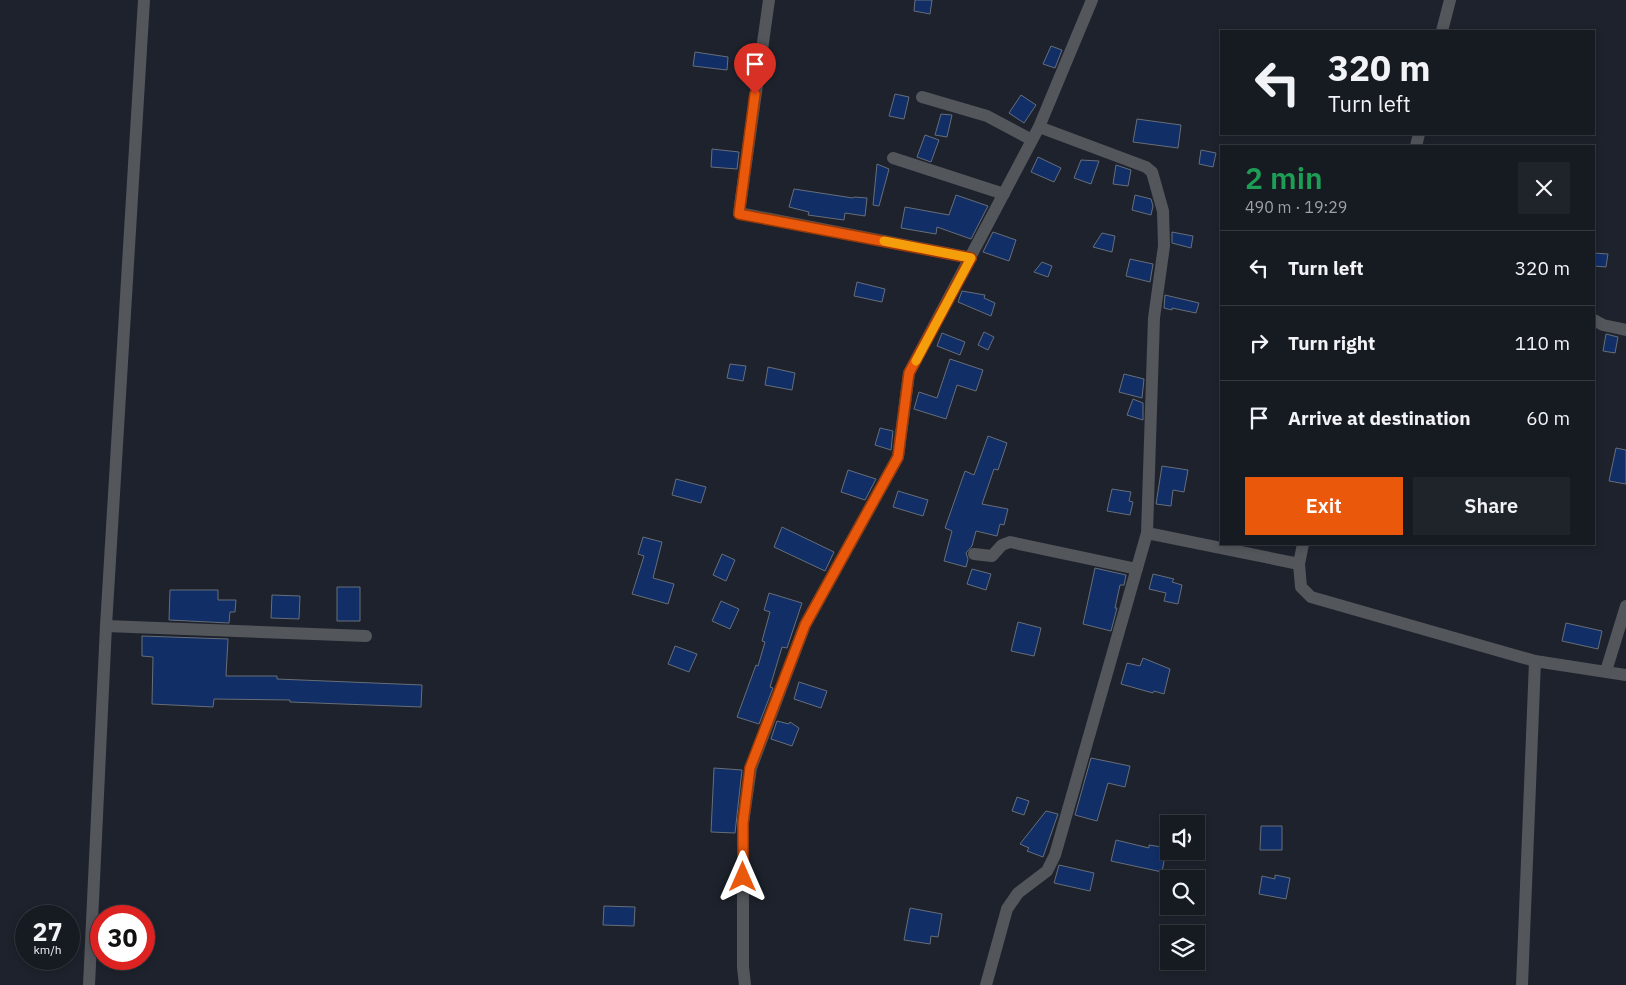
<!DOCTYPE html>
<html lang="en">
<head>
<meta charset="utf-8">
<style>
	:root { --surface:#161a21; --page:#1f232a; --text:#f1f3f6; --muted:#9ea1a5; --line:#35383f; --accent:#ea580c }
	body { margin:0; font-family:"IBM Plex Sans",sans-serif; background:var(--page); color:var(--text); height:100vh; display:flex; flex-direction:column; font-size:19px; white-space:nowrap }
	* { box-sizing:border-box; margin:0 }
	p { font-size:16px; color:var(--muted) }
	.icon { flex:none; width:28px; height:28px; fill:none; stroke:currentColor; stroke-width:2; stroke-linecap:round; stroke-linejoin:round }
	.map { position:relative; flex:1; overflow:hidden }
	.drawer { position:absolute; left:1220px; top:145px; width:375px; height:400px; display:flex; flex-direction:column; background:var(--surface); border-radius:0px; box-shadow:0 2px 8px #0003,0 0 0 1px var(--line) }
	.drawer>* { flex:none }
	.top-card { position:absolute; left:1220px; top:30px; width:375px; height:105px; border-radius:0px; box-shadow:0 2px 8px #0003,0 0 0 1px var(--line); background:#161a21; color:var(--text); overflow:hidden }
	.tools { position:absolute; left:1160px; top:815px; display:grid; gap:10px }
	.tools a { display:grid; place-items:center; width:45px; height:45px; border-radius:0px; background:var(--surface); box-shadow:0 2px 8px #0003,0 0 0 1px var(--line); font-size:25px }
	.speed { position:absolute; left:15px; top:905px; display:flex; gap:10px; font-size:25px; font-weight:700; text-align:center }
	.speed>* { display:grid; place-content:center; width:65px; height:65px; border-radius:50%; background:var(--surface); box-shadow:0 2px 8px #0003,0 0 0 1px var(--line); line-height:1 }
	.speed small { font-size:12px; font-weight:400 }
	.speed .limit { border:8px solid #d22; background:#fff; color:#111 }
	.pin { position:absolute; display:grid; place-items:center; width:42px; height:42px; color:#fff; margin:-51px -21px; border-radius:50% 50% 50% 0; rotate:-45deg; box-shadow:0 0 5px #0007 }
	.pin .icon { rotate:45deg }
	.me { position:absolute; width:55px; margin:-28px; rotate:0deg; stroke-linejoin:round; filter:drop-shadow(0 0 4px #0008) }
	.turn { display:flex; align-items:center; gap:18px; height:105px; padding:0 25px; font-size:22px }
	.turn .icon { width:65px; height:65px; stroke-width:2.5 }
	.turn b { display:block; font-size:35px; line-height:42px }
	.round { display:grid; place-items:center; flex:none; width:52px; height:52px; border-radius:0px; background:var(--page) }
	.overview { display:flex; align-items:center; justify-content:space-between; height:85px; padding:0 25px }
	h1 { font-size:30px; font-weight:600; line-height:38px; color:#1e9e55 }
	.action { display:flex; gap:10px; margin-top:auto; padding:10px 25px }
	.action a { flex:1; height:58px; border-radius:0px; background:var(--accent); color:#fff; font-size:20px; font-weight:600; line-height:58px; text-align:center }
	.action a+a { background:var(--page); color:var(--text) }
	ul { padding:0; list-style:none }
	li { display:flex; align-items:center; gap:15px; height:75px; padding:0 25px; border-top:1px solid var(--line) }
	li div { flex:1 }
	li b { display:block; font-size:19px }
	li em { font-style:normal }
	.map>svg:first-child { display:block }
	.building { fill:#112e66; stroke:#676e79 }
	.lines { fill:none; stroke-linecap:round; stroke-linejoin:round }
	.minor { stroke:#53565b; stroke-width:12 }
	.route-casing { stroke:#983908; stroke-width:12 }
	.route { stroke:#ea580c; stroke-width:9 }
	.slow { stroke:#f59e0b; stroke-width:9 }
</style>
</head>
<body>
<div class="map">
<svg width="1626" height="985" viewBox="0 0 1626 985">
	<rect width="100%" height="100%" fill="#1d222c"/>
	<path class="building" d="M915 0H932L930 14 914 11Z
		M1051 46 1062 50 1055 68 1043 64Z
		M695 52 728 57 727 70 693 66Z
		M895 94 909 97 904 119 889 116Z
		M1021 95 1036 105 1024 123 1009 113Z
		M941 114 952 115 947 137 935 135Z
		M1137 119 1181 125 1178 148 1133 142Z
		M925 135 939 140 931 162 917 157Z
		M712 149 739 152 737 169 711 167Z
		M1201 150 1216 153 1213 167 1199 164Z
		M1038 157 1061 168 1054 182 1031 172Z
		M1081 160 1099 161 1091 184 1074 178Z
		M877 164 889 169 879 206 873 205Z
		M1116 165 1131 170 1128 186 1113 184Z
		M794 189 853 198 854 197 867 198 865 216 845 213 844 220 808 215 809 212 789 207Z
		M956 195 988 206 971 239 937 227 936 234 901 228 905 207 949 215Z
		M1135 195 1151 199 1153 206 1151 215 1132 210Z
		M993 232 1016 240 1009 261 983 252Z
		M1172 232 1193 236 1191 248 1172 243Z
		M1102 233 1115 236 1112 252 1093 247Z
		M1594 253 1608 254 1606 267 1594 266Z
		M1130 259 1153 264 1150 282 1126 276Z
		M1042 262 1052 266 1048 277 1034 272Z
		M857 282 885 289 882 302 854 296Z
		M962 291 985 295 984 298 995 303 991 316 958 302Z
		M1165 295 1199 303 1196 313 1172 308V310L1164 308Z
		M984 332 994 337 988 350 978 345Z
		M942 333 965 342 960 355 937 346Z
		M1606 334 1618 337 1615 353 1603 351Z
		M950 359 983 370 976 391 957 385 946 419 914 409 919 392 937 398Z
		M730 364 746 366 743 381 727 378Z
		M768 367 795 373 792 390 765 385Z
		M1124 374 1144 379 1142 398 1119 392Z
		M1133 399 1143 403V420L1127 415Z
		M880 428 893 431 891 450 875 445Z
		M988 436 1007 443 998 470 994 469 982 504 1008 509 1004 525 1000 524 997 536 976 531 972 546 966 553 968 559 966 567 944 561 952 531 945 528 965 471 974 475Z
		M1616 448 1626 450V484L1609 481Z
		M1162 466 1188 470 1184 492 1173 490 1171 506 1156 504Z
		M848 470 876 479 865 500 841 492Z
		M676 479 706 487 701 503 672 495Z
		M1112 489 1131 492 1129 501 1133 502 1130 515 1107 511Z
		M898 491 928 500 923 516 893 507Z
		M782 527 834 552 825 571 774 547Z
		M643 537 662 542 653 578 674 584 668 604 632 594 644 556 638 554Z
		M722 554 735 560 726 581 713 575Z
		M1095 568 1126 575 1124 585H1120L1115 608H1117L1111 631 1083 624Z
		M972 569 991 574 986 590 967 584Z
		M1153 574 1174 579 1172 582 1182 585 1178 604 1164 601 1166 593 1149 589Z
		M337 587H360V621H337Z
		M170 590H218V600H236L235 612H230L229 623 169 620Z
		M769 593 802 603 787 648 782 647 770 687 773 688 759 724 737 717 756 665 758 666 765 642 762 641 770 612 764 610Z
		M272 595 300 596 299 619 271 618Z
		M721 601 739 609 730 629 712 621Z
		M1018 622 1041 628 1034 656 1011 651Z
		M1566 623 1602 631 1598 649 1562 641Z
		M142 636 228 639 226 676H277V679L422 685 421 707 290 702V700L214 699 213 707 152 704 153 657 142 656Z
		M675 646 697 654 689 672 668 664Z
		M1143 658 1170 669 1164 694 1154 691 1153 693 1121 684 1127 663 1140 666Z
		M799 682 827 691 821 708 794 699Z
		M777 721 789 724 790 722 799 728 792 746 771 739Z
		M1091 758 1130 766 1125 787 1108 783 1097 821 1075 815Z
		M714 768 742 770 735 833 711 832Z
		M1017 797 1029 801 1024 815 1012 811Z
		M1046 811 1058 814 1043 857 1027 851 1029 848 1020 844Z
		M1261 826H1282V850H1260Z
		M1116 840 1149 848V845L1162 847 1161 855 1165 856 1162 872 1111 861Z
		M1059 865 1094 873 1090 891 1054 883Z
		M1275 875 1290 878 1286 899 1259 894 1262 876 1275 879Z
		M604 906 635 907 634 926 603 925Z
		M910 908 942 914 938 937 931 936 930 944 904 940Z"/>
	<g class="lines">
		<path class="minor" d="M769 0 739 213 971 258
			M1442 31 1450 0
			M922 97 987 116 1032 140
			M1416 146 1419 134
			M893 158 1004 194
			M1594 320 1603 325 1626 330
			M1147 533 1299 564
			M1303 544 1299 564 1301 587 1311 597 1535 661 1626 675
			M974 554 992 556 1002 545 1010 542 1137 569
			M106 626 366 636
			M1606 671 1626 606
			M89 985 106 626 144 0
			M745 985 743 967V823L751 768 805 625 898 457 909 373 1039 127 1092 0
			M986 985 1007 909 1018 893 1047 871 1055 855 1147 533 1154 318 1164 246 1163 211 1152 172 1146 167 1039 127
			M1522 985 1535 661"/>
	</g>
	<g class="lines">
		<g class="route-casing">
			<path id="route" d="M743 877V823L750 768 805 625 898 457 909 373 971 258 739 214 755 94"/>
		</g>
		<use href="#route" class="route"/>
		<path class="slow" d="M884 241 971 258 916 361"/>
	</g>
</svg>
<div class="tools">
<a><svg class="icon" aria-label="sound" viewBox="0 0 24 24"><path d="M4 9h4l5-4v14l-5-4H4zM17 9q2 3 0 6"/></svg></a>
<a><svg class="icon" aria-label="search" viewBox="0 0 24 24"><circle cx="10" cy="10" r="6"/><path d="M15 15l6 6"/></svg></a>
<a><svg class="icon" aria-label="layers" viewBox="0 0 24 24"><path d="M12 4l9 5-9 5-9-5zM3 14l9 5 9-5"/></svg></a>
</div>
<div class="speed"><div>27<small>km/h</small></div><div class="limit">30</div></div>
<div class="pin" style="left:755px;top:94px;background:#d93025"><svg class="icon" aria-label="arrive" viewBox="0 0 24 24"><path d="M6 21V4h12l-3 4 3 4H6"/></svg></div>
<svg class="me" style="left:743px;top:877px" viewBox="-20 -20 40 40"><path d="M0-17L14 15 0 8-14 15z" fill="#ea580c" stroke="#fff" stroke-width="4"/></svg>
<div class="top-card">
<div class="turn"><svg class="icon" aria-label="left" viewBox="0 0 24 24"><path d="M17 20v-9H6M10 6l-5 5 5 5"/></svg><div><b>320 m</b>Turn left</div></div>
</div>
<section class="drawer">
<div class="overview"><div><h1>2 min</h1><p>490 m · 19:29</p></div><a class="round"><svg class="icon" aria-label="close" viewBox="0 0 24 24"><path d="M6 6l12 12M18 6L6 18"/></svg></a></div>
<ul>
<li><svg class="icon" aria-label="left" viewBox="0 0 24 24"><path d="M17 20v-9H6M10 6l-5 5 5 5"/></svg><div><b>Turn left</b></div><em>320 m</em></li>
<li><svg class="icon" aria-label="right" viewBox="0 0 24 24"><path d="M7 20v-9h11M14 6l5 5-5 5"/></svg><div><b>Turn right</b></div><em>110 m</em></li>
<li><svg class="icon" aria-label="arrive" viewBox="0 0 24 24"><path d="M6 21V4h12l-3 4 3 4H6"/></svg><div><b>Arrive at destination</b></div><em>60 m</em></li>
</ul>
<div class="action"><a>Exit</a><a>Share</a></div>
</section>
</div>
</body>
</html>
